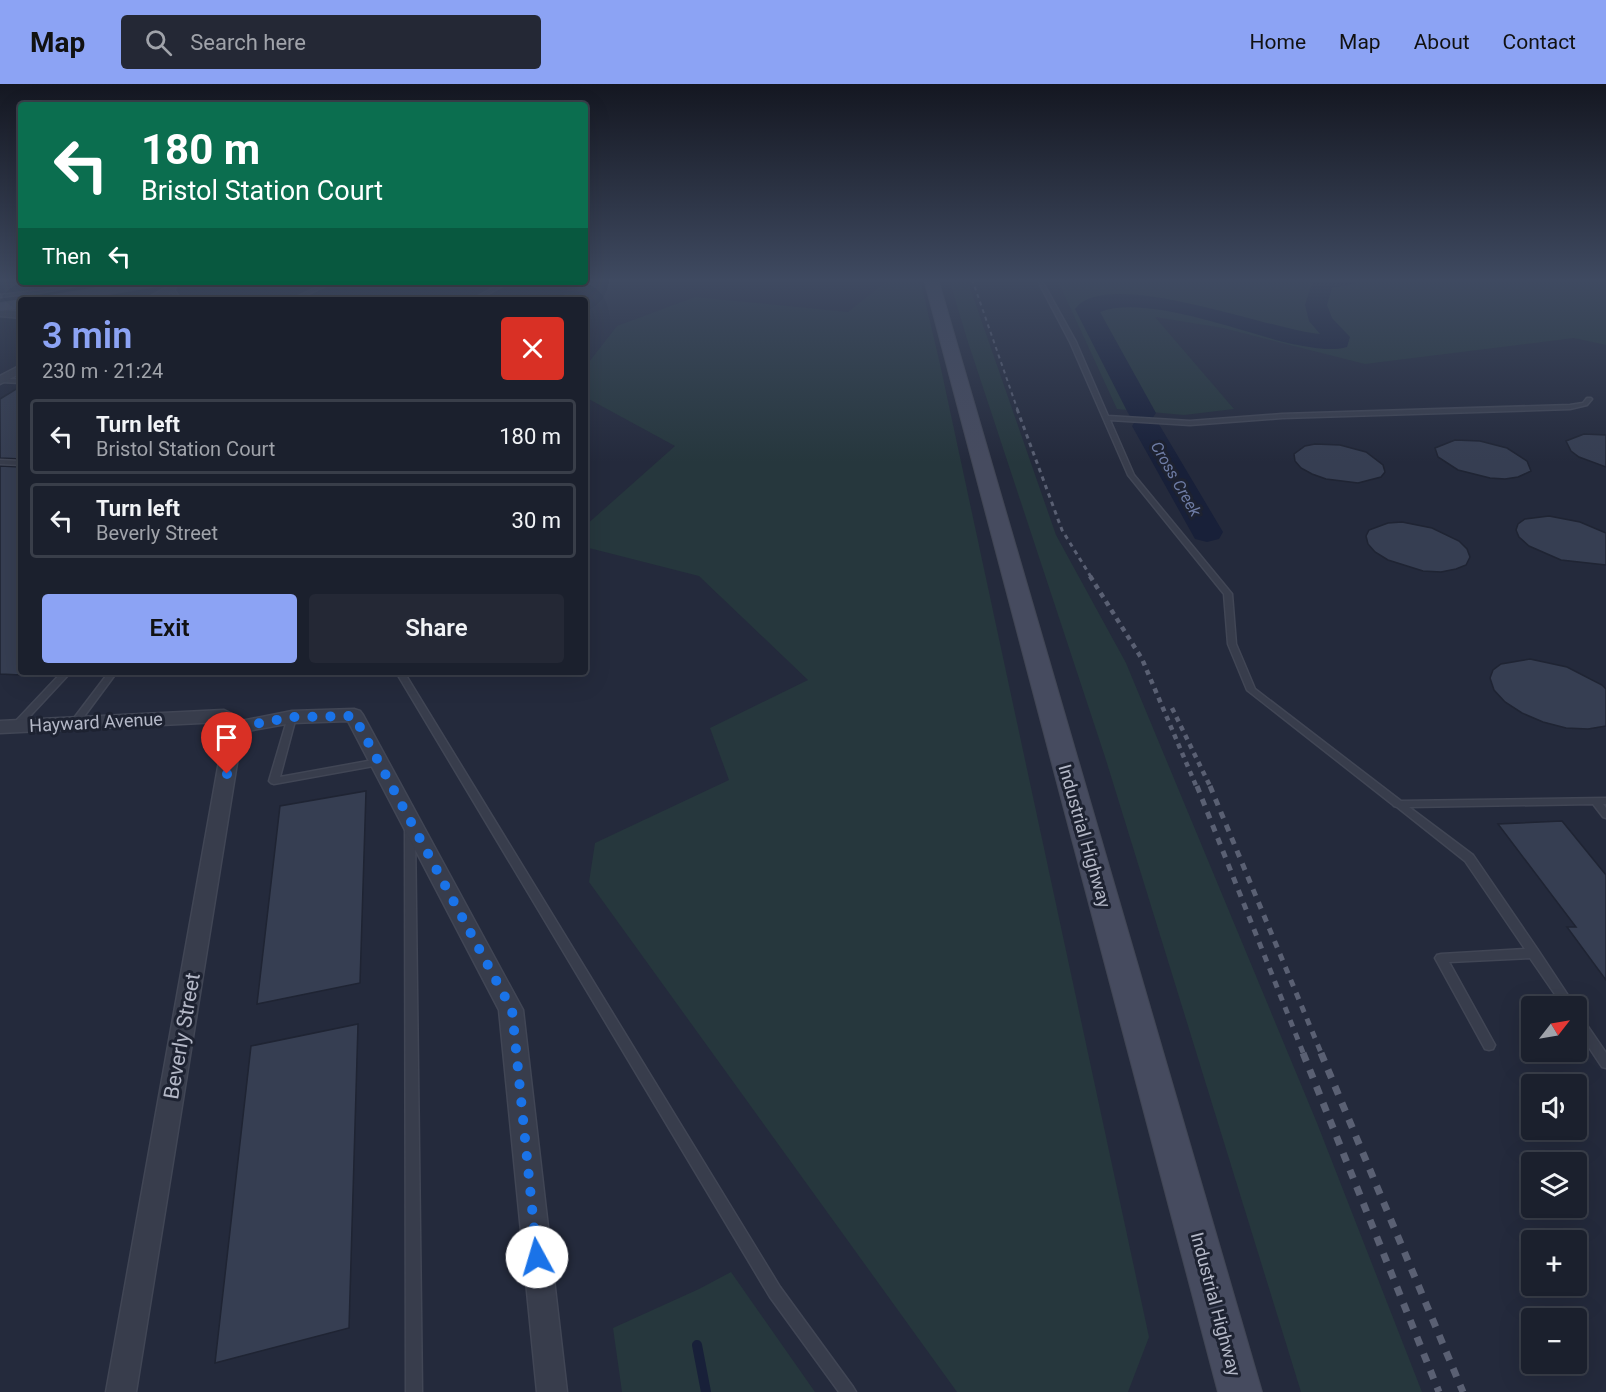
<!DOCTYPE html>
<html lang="en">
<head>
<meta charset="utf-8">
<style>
	:root { --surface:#1b202d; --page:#242835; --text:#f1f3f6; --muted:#a0a3aa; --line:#393e49; --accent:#8ca3f4 }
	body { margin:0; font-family:Roboto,sans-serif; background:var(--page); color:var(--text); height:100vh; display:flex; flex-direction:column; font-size:22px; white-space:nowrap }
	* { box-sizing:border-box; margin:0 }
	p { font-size:20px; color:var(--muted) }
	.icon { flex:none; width:33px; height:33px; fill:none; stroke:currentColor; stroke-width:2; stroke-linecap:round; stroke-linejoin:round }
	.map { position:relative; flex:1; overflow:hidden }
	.side { position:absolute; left:18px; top:213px; width:570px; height:378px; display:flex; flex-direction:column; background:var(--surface); border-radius:6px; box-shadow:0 6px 24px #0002,0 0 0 2px var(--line) }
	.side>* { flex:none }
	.guide { position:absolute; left:18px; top:18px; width:570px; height:183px; border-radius:6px; box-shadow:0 6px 24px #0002,0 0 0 2px var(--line); background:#0b6e4f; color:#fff; overflow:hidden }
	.needle { width:39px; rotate:59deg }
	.fabs { position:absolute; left:1521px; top:912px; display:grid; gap:12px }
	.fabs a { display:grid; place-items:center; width:66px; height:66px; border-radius:6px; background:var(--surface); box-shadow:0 6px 24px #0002,0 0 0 2px var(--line); font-size:30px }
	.pin { position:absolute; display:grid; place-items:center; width:51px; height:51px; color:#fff; margin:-62px -26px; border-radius:50% 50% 50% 0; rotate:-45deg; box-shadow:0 0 6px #0007 }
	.pin .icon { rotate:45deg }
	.me { position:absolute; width:66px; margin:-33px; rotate:354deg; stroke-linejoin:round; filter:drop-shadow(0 0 4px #0008) }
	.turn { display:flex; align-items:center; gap:21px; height:126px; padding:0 24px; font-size:27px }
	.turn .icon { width:78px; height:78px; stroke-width:2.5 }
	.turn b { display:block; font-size:42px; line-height:51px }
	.then { display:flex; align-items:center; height:57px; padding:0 24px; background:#0003; gap:12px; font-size:22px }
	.round { display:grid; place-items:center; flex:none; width:63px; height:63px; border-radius:6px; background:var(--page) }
	.headline { display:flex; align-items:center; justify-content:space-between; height:102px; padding:0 24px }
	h1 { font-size:36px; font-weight:600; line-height:45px; color:var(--accent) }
	.cta { display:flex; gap:12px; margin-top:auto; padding:12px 24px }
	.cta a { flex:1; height:69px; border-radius:6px; background:var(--accent); color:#111; font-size:24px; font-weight:600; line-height:69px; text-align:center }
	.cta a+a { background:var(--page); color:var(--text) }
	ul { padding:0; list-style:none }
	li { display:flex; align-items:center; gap:18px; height:75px; margin:0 12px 9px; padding:0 12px; border:3px solid var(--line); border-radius:6px }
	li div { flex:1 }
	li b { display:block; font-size:22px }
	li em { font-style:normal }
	header { display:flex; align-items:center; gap:36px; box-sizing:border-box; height:84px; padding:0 30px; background:var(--accent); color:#111 }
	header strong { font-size:28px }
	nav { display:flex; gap:33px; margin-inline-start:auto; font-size:21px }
	.search { width:420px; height:54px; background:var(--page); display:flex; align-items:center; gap:15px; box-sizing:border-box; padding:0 21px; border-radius:6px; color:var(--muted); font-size:22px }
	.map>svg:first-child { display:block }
	.green { fill:#26373d }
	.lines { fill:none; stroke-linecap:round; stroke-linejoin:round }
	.stream { stroke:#182039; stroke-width:10 }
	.river { fill:#182039; fill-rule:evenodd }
	.building { fill:#363e52; stroke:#1f2433; stroke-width:1.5 }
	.lane-casing { stroke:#414655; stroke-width:3 }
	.street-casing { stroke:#414655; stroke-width:3 }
	.secondary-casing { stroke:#414655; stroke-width:2 }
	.lane { fill:#383d4c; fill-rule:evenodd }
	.street { fill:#383d4c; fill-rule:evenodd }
	.secondary { fill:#464b5f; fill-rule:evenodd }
	.rail-far4 { stroke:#5a6073; stroke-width:2; stroke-dasharray:4 4; stroke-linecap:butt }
	.rail-far3 { stroke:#5a6073; stroke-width:3; stroke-dasharray:4.5 4.5; stroke-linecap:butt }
	.rail-far2 { stroke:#5a6073; stroke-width:4.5; stroke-dasharray:5 5; stroke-linecap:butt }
	.rail-far1 { stroke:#5a6073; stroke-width:5; stroke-dasharray:7 7; stroke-linecap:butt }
	.rail { stroke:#5a6073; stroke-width:7; stroke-dasharray:9 9; stroke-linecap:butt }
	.route { stroke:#1a73e8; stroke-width:10; stroke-dasharray:0 18 }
	.labels { text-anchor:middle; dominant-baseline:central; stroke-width:6; stroke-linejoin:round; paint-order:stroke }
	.far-water-label { font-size:16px; font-style:italic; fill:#6e7ca5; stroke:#1d2231 }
	.street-label { font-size:18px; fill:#b4b8c7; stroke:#1d2231 }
	.near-street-label { font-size:21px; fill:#b4b8c7; stroke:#1d2231 }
</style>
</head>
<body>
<header>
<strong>Map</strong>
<div class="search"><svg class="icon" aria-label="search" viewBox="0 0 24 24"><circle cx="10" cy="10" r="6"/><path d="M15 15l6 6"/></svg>Search here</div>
<nav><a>Home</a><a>Map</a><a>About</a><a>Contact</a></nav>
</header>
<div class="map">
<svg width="1606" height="1308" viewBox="0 0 1606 1308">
	<rect width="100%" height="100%" fill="#242a3c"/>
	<path class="green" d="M889 195H920L940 280 1149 1253 1128 1308H957L589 798 595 759 729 696 710 644 808 596 699 492 585 463V442L675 362 585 313V277L589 278 617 242 695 213 848 228Z
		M949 195H967L1056 451 1126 579 1317 1039 1422 1308H1301L1106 676 967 255Z
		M1057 195H1606V261L1574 254 1365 280 1223 244 1155 233 1234 325 1184 331 1117 325Z
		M731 1188 815 1308H622L613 1244 699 1205Z"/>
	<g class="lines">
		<path class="stream" d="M697 1261 706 1308"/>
		<path class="river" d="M1313 195H1357L1354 200 1332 204 1327 221 1332 234 1350 253 1347 263C1329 268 1310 263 1292 260 1243 249 1147 210 1100 228L1156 329 1152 335 1156 336 1160 342 1223 448 1219 455 1207 458 1195 455 1132 342 1136 336 1132 335 1128 329 1075 225C1106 181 1273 247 1320 250L1309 237 1305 221Z"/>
	</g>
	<path class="building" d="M21 302V375L0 374V315Z
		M1584 350 1606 351V383L1579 373 1571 367 1566 357Z
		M1455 356 1480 357 1507 364 1527 377 1531 387 1518 393 1505 395 1490 394 1458 386 1438 373 1435 364Z
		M1315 360 1340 361 1366 368 1383 381 1385 388 1381 393 1358 399 1326 395 1312 390 1301 384 1295 377 1294 370 1305 362Z
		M0 382 21 383V591L0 590Z
		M1549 432 1580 438 1606 449V481L1561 476 1529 462 1519 453 1516 446 1518 440 1525 435Z
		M1402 438 1432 444 1459 457 1467 465 1470 473 1466 481 1456 485 1441 488 1423 487 1388 476 1375 468 1368 460 1366 452 1369 446 1388 439Z
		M1530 575 1567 583 1602 601 1606 605V642L1588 645 1566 644 1543 638 1522 629 1505 618 1494 606 1490 594 1493 586 1501 580Z
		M366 707 360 899 257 920 280 722Z
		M1562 737 1606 791V896L1567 843H1576L1498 740Z
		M358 940 349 1244 215 1279 251 962Z"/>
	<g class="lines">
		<g class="lane-casing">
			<path id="lane" d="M1037 195H1041L1076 258 1108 332 1190 337 1282 330 1570 321 1583 319 1587 314H1591L1592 315 1587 321 1570 325 1282 334 1190 341 1110 336 1134 391 1232 510 1236 560 1255 605 1401 717 1606 714V720H1603L1606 724V734L1603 733 1593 720 1409 723 1473 771 1538 866 1575 922H1563L1530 874 1449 878 1495 961 1493 965 1489 966 1485 965 1435 874 1437 871 1441 870 1525 865 1465 777 1397 723 1394 722 1392 720 1247 606 1228 560 1224 510 1128 391 1070 258Z
				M85 198H95L44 208 0 213V211L44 206Z
				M328 198H334L296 216H290Z
				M504 198H510L477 216H471Z
				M169 204H173L181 216H177Z
				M0 295H21V299L1 298Z
				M0 376 21 377V381L0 380Z
				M62 588H71L19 644H13L12 642 13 640Z
				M109 588H117L77 642H71L70 640 71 638Z
				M396 588H404L780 1203 853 1303 856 1308H839L770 1213Z
				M292 630 296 633 280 693 379 675 384 678 379 681 274 700 271 699 269 697 288 633Z
				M410 740 413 741 415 743 422 1308H406L405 743 407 741Z
				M1576 929 1580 931 1606 969V984L1602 983 1576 944Z"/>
		</g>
		<g class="street-casing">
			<path id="street" d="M169 198H179C173 212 159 216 144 216L167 203Z
				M0 226 21 228V234L0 232Z
				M21 281V289L0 300V292Z
				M354 625 360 627 363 631 523 926 567 1308H537L499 926 348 637 292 639 242 648 136 1308H106L225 644 221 638 0 649V637L224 626 238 633 241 637 292 627Z"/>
		</g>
		<g class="secondary-casing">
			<path id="secondary" d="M924 195H938L1262 1308H1218Z
				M133 198H164L157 202 74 216H42L49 212Z
				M22 216 21 224 0 227V219Z"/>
		</g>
		<use href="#lane" class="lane"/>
		<use href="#street" class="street"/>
		<use href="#secondary" class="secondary"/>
		<path class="rail-far4" d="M972 195 1018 327"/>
		<path class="rail-far3" d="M1017 325 1062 446 1091 493"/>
		<path class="rail-far2" d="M1090 492 1142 575 1197 704
			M1172 624 1211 704"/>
		<path class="rail-far1" d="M1197 702 1304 971
			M1210 702 1322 971"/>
		<path class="rail" d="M1303 969 1439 1308
			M1321 969 1463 1308"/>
	</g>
	<linearGradient id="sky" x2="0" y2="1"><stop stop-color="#141721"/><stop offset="0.52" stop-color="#3f4a61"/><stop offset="1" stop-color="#3f4a61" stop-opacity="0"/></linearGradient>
	<rect width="1606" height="378" fill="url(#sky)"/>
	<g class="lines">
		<path class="route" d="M227 690 234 644 292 633 354 632 512 926 537 1173"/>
	</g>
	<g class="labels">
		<g class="far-water-label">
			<text transform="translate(1176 395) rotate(60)">Cross Creek</text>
		</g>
		<g class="street-label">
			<text transform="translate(96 638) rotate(-3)">Hayward Avenue</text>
			<text transform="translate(1085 752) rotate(74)">Industrial Highway</text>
			<text transform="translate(1216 1220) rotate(75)">Industrial Highway</text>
		</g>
		<g class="near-street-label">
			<text transform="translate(182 952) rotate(-80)">Beverly Street</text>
		</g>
	</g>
</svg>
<div class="fabs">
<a><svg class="needle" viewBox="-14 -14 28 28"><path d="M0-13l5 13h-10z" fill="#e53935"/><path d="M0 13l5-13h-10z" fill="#a0a3aa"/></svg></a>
<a><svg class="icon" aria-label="sound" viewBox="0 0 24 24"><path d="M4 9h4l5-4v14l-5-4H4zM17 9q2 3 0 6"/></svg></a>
<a><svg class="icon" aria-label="layers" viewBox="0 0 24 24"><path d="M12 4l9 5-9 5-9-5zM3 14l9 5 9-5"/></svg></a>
<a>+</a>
<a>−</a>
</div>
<div class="pin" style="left:227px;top:690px;background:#d93025"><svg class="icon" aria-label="arrive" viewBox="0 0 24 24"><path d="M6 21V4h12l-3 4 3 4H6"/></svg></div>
<svg class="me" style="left:537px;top:1173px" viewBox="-20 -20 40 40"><circle r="19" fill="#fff"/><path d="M0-13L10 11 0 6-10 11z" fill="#1a73e8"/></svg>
<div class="guide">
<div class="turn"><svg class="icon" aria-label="left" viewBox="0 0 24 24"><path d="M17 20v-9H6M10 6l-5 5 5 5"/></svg><div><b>180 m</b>Bristol Station Court</div></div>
<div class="then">Then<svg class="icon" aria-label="left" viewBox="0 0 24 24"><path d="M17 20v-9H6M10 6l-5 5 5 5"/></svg></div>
</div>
<section class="side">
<div class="headline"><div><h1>3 min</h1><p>230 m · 21:24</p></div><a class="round" style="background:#d93025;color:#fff"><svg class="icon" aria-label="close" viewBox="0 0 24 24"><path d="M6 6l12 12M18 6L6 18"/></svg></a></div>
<ul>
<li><svg class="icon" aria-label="left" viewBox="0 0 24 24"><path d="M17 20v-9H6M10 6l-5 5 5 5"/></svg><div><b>Turn left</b><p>Bristol Station Court</p></div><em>180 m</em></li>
<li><svg class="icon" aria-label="left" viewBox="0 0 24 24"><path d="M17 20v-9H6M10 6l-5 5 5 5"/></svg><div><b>Turn left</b><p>Beverly Street</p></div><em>30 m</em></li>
</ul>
<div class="cta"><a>Exit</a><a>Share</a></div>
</section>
</div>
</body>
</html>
